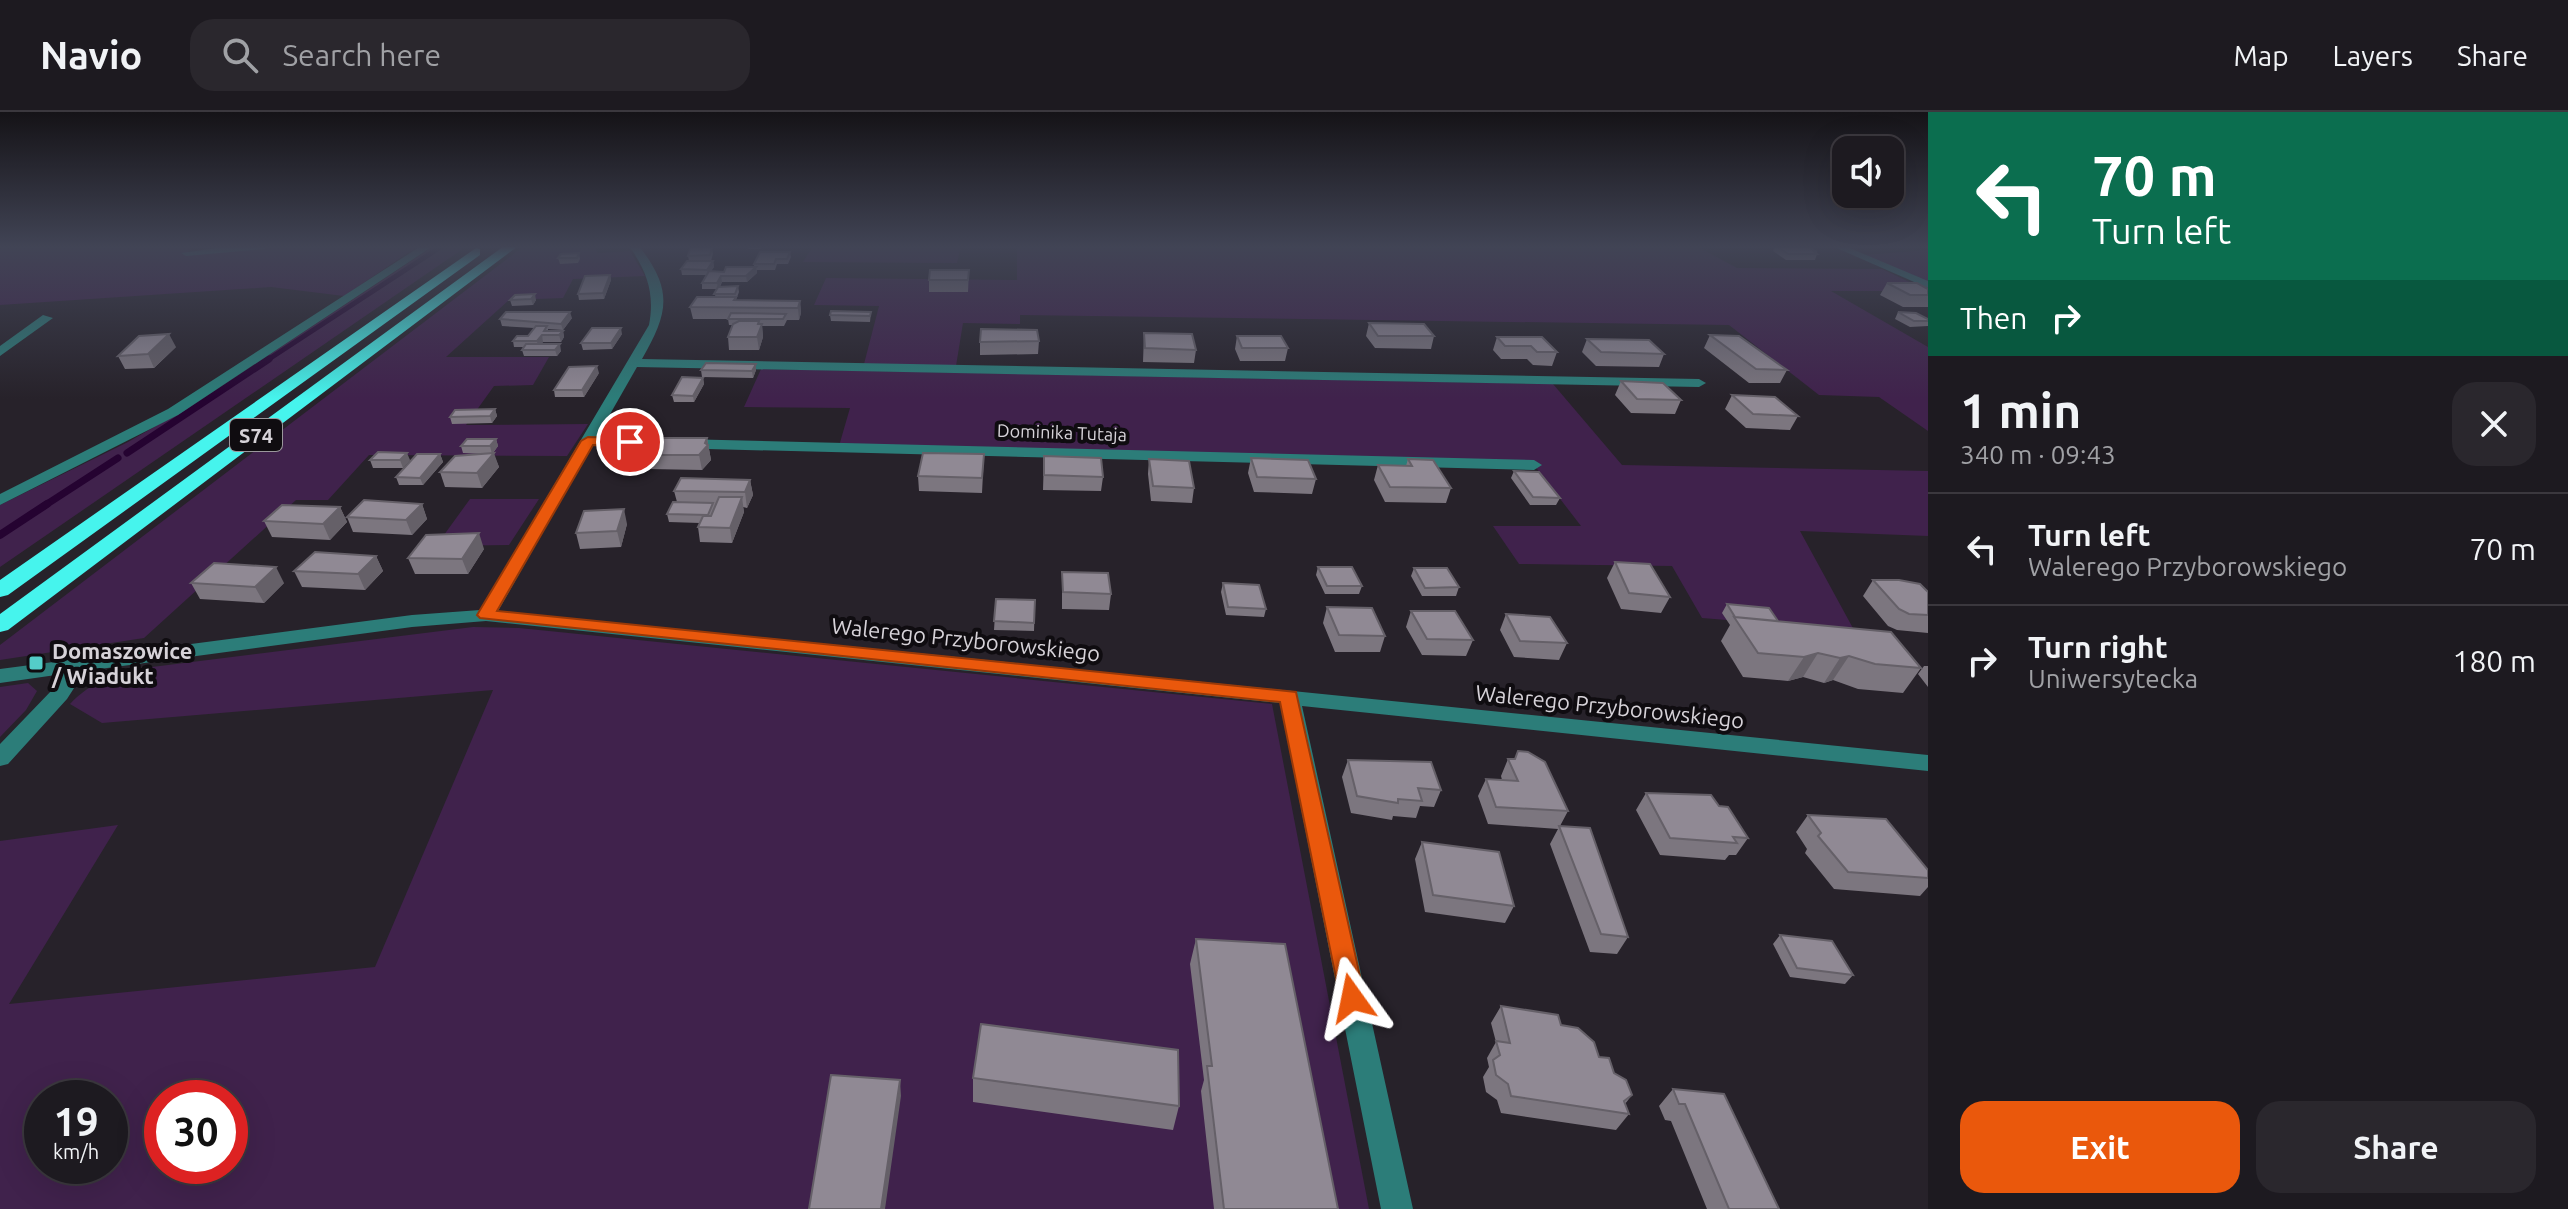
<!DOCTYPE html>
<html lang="en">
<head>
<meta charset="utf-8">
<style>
	:root { --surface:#1d1a20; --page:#2a272d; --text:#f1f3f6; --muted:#a0a1a5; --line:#3b383e; --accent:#ea580c }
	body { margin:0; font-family:Ubuntu,sans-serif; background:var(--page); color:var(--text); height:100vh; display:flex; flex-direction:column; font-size:30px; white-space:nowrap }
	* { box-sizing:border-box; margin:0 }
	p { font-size:26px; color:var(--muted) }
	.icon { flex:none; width:44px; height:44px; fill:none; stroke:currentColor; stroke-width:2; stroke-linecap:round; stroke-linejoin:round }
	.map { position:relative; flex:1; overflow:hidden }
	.side { display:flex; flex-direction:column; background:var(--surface); width:640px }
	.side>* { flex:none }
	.hud { background:#0b6e4f; color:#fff; overflow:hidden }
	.buttons { position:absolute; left:1832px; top:24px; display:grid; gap:16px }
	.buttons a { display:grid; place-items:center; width:72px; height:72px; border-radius:16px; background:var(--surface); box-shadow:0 8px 32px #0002,0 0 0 2px var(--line); font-size:40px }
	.speed { position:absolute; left:24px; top:968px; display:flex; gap:16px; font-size:40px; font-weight:700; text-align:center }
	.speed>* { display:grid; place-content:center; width:104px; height:104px; border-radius:50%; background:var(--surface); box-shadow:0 8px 32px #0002,0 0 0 2px var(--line); line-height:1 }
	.speed small { font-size:20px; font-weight:400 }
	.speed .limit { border:12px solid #d22; background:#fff; color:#111 }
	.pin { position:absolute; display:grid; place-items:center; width:68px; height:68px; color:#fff; margin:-34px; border:4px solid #fff; border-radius:50%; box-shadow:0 2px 8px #0007 }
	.me { position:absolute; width:88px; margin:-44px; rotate:348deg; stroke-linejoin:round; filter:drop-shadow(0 0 6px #0008) }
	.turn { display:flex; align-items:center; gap:28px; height:168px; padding:0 32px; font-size:36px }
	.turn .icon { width:104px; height:104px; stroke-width:2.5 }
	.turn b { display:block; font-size:56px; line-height:68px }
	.then { display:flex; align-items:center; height:76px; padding:0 32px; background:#0003; gap:16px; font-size:30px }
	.round { display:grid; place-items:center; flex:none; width:84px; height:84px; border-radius:24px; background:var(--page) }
	.head { display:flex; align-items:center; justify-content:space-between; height:136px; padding:0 32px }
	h1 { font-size:48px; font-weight:700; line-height:60px }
	.primary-button { display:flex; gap:16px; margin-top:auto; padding:16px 32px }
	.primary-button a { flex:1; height:92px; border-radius:24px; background:var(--accent); color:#fff; font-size:32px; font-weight:700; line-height:92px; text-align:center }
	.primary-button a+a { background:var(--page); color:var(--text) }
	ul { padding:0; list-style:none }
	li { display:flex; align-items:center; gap:24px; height:112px; padding:0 32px; border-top:2px solid var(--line) }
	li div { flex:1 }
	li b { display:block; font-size:30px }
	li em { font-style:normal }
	header { display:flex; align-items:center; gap:48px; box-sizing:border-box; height:112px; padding:0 40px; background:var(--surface); border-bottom:2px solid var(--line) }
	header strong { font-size:38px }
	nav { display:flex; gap:44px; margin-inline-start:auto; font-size:28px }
	.search { width:560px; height:72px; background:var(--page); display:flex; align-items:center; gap:20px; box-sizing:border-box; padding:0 28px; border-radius:24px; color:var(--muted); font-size:30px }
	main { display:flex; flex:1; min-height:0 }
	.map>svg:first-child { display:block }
	.green { fill:#40224c; fill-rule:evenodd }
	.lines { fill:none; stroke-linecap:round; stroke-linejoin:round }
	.stream-far2 { stroke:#250331; stroke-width:5 }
	.stream-far1 { stroke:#250331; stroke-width:7 }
	.stream { stroke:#250331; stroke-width:8 }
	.minor { fill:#2c7d79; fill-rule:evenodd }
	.highway { fill:#46f4ed; fill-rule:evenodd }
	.wall { fill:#7c767f }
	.shaded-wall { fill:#656068 }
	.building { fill:#908994; stroke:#656068; stroke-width:2 }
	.route { fill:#ea580c; stroke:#983908; stroke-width:2 }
	.poi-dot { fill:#54cdc8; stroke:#0f0c10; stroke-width:3 }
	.labels { text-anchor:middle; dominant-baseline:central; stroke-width:8; stroke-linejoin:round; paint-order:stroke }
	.far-street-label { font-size:18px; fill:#d6d2d8; stroke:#0f0c10 }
	.shield { fill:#0f0c10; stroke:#9a979c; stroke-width:2 }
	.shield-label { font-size:20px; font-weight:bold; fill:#d6d2d8 }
	.street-label { font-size:22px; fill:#d6d2d8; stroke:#0f0c10 }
	.poi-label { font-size:22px; font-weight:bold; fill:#d6d2d8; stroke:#0f0c10; text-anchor:start }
</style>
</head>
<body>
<header>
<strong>Navio</strong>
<div class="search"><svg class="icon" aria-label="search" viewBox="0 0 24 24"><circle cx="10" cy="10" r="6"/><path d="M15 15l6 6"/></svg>Search here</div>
<nav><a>Map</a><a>Layers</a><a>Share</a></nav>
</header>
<main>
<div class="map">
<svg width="1928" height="1097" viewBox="0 0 1928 1097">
	<rect width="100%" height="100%" fill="#27222a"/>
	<path class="green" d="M0 134H192L188 140 264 134H418L344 184 271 175 0 193Z
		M434 134H467L0 455V393L128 330 196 291Z
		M524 134H593L598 141 630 139 645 164 573 167 563 186 509 188 446 245H549L533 273 494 274 466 313 588 312 567 344 369 343 328 388H296L144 526 0 548V533Z
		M813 134H961L957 151 803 150Z
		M1017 134 1698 135 1737 156 1882 157 1928 179H1831L1928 235V319L1879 285 1819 283 1729 213 1020 203V212L963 211 956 254 864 252 879 194 814 193 826 166 1017 168Z
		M1928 138V170L1864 143Z
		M761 257 1553 272 1622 353 1928 359V424L1800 419 1854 518 1702 506 1672 454 1519 452 1493 414H1581L1534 353 839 334 850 296 744 295Z
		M470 387H539L509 433 436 434Z
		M473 515 519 516 1272 592 1369 1097H0V729L118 713 9 892 375 855 493 578 102 611 70 592C92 569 114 562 144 556ZM42 986H110V1054H42ZM162 986H230V1054H162Z
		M28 571 37 579 26 598 0 625V575Z"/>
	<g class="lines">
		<path class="stream-far2" d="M266 249 442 134"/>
		<path class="stream-far1" d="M127 341 269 247
			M44 394 118 346"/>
		<path class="stream" d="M0 423 47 392"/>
		<path class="minor" d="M231 134H269L264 137 186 144 181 141Z
			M421 134H433L178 303 0 393V382L168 297Z
			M629 134H639C674 179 668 201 642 247L1699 267 1706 271 1699 275 637 255 597 325 1534 348 1542 353 1534 358 592 334 498 499 1928 643V659L1302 594 1413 1097H1381L1280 591 486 509 412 515 85 559 67 587 8 652 0 654V632L53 577 63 562 0 571V557L412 503 480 498 649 213C655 182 647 159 629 134Z
			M1832 134H1845L1928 169V176Z
			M43 203 53 206 0 244V234Z"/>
		<path class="highway" d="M504 134H518L8 518 0 520V502Z
			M476 136 480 137V143L8 483 0 485V468Z"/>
	</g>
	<path class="wall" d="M748 134H762L761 137H748Z
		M1775 134H1806L1817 140 1816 141 1817 142 1815 148H1786L1773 139Z
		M703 136H712L713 142 711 149H713L714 155 711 159 724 160 754 155V152L790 140 791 145 788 152H777L775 158H757V161L747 170H722L720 175 738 174 739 180 736 188 800 189 801 201 799 208H787L784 214H762L763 225 759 238H729L728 225 733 213H729L728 207H693L690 195 715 185 716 177H702V171L706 163H682L681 157 689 149 688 144Z
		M579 141 580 147 578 151 560 152 558 146Z
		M969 158 968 180H929V168Z
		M610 163 611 168 604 187 579 188 578 182Z
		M1887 171 1928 177V195H1903L1880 183Z
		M515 183 536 188 533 193 512 194 510 188Z
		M871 200 870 210 831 209 830 203Z
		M1898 200 1928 209V214L1910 215 1895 207Z
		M572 206 563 218 548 217V219H563L564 225 561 230H543L541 232 561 239 557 244H524L522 238 523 235H514L513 229 528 224 534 216 502 214 500 207Z
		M1369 211 1434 224 1431 237 1375 236 1366 224Z
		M1144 221 1196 238 1194 251 1143 250Z
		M622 222 612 237 583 238 581 231Z
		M1710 223 1787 258 1780 271H1749L1704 236Z
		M1237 224 1288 236 1285 249H1240L1235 237Z
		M1497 225 1557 240 1552 254 1533 253 1527 247H1501L1493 238Z
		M1587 227 1664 242 1659 255 1596 254 1582 240Z
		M1039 229 1038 242 980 243V230Z
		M176 235 154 256 125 257 118 244Z
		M756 252V258L753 266 702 265 701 258Z
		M599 261 584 285H555L554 278Z
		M703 266 704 272 694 290H674L672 283Z
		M1621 269 1681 288 1675 302 1631 301 1615 283Z
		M1732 283 1798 304 1790 318 1746 316 1725 297Z
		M495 297 497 304 492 311 452 312 450 305Z
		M707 326 711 348 702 358 649 357 646 343Z
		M496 327 498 334 493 341 499 355 482 376 445 375 440 360 485 342 463 341 461 334Z
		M440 342 443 350 423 373H399L396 365Z
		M984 342 982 381 919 379 918 364Z
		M1044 344 1103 365 1101 379 1043 378Z
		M1251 346 1316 367 1312 382 1254 380 1248 361Z
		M1149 347 1194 376 1192 391 1151 389 1148 362Z
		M1408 347 1451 376 1446 391 1385 390 1374 368 1378 353 1406 354Z
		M370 348H410L403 356H373Z
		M1514 359 1560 386 1556 393H1530L1511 366Z
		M750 368 753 383 747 396 743 395 744 400 732 431 700 430 698 415 700 411 669 410 667 402 677 390 674 379Z
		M422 392 427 407 412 423 353 420 347 405Z
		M340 395 347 410 330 428 272 425 264 409Z
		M627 412 621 435 580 437 576 421Z
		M484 437 468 462H415L408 446Z
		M376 444 383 459 365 478 302 475 294 459Z
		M1615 450 1670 485 1661 501 1621 497 1607 466Z
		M1318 455 1362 474 1359 482H1325L1316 463Z
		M1414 456 1459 475 1456 484H1422L1411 464Z
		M1062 460 1111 482 1109 498 1062 497Z
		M1873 468 1928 480V521L1897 518 1888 514 1863 484Z
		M191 471H284L264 491 200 487Z
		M1223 471 1266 497 1264 505 1226 503 1221 480Z
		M996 487 1035 488 1034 519 994 518Z
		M1727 492 1778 509 1921 556 1903 581 1858 577 1833 568 1824 571 1803 565 1788 569 1743 565 1721 529 1730 513 1722 501Z
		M1327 495 1385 524 1380 540H1335L1323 511Z
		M1411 499 1473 528 1466 544 1422 543 1406 515Z
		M1506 502 1567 531 1559 548 1514 545 1500 518Z
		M1924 554H1928V575L1918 562Z
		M1508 647 1568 699 1560 714 1628 825 1617 842 1590 840 1550 732 1558 717 1488 712 1478 684 1486 667 1502 668 1501 664Z
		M1348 648 1441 678 1434 695 1420 694 1416 706 1393 704 1392 708 1351 701 1342 665Z
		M1646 681 1719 694 1748 726 1736 743H1729L1725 748 1660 743 1636 698Z
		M1808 703 1928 758V775L1920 784 1834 777 1805 741 1807 737 1796 720Z
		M1422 730 1514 794 1505 811 1425 800 1415 747Z
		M1780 823 1853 863 1845 872 1790 865 1773 832Z
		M1196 827 1338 1097H1214L1201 979 1204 968 1190 852Z
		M1501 894 1561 913 1599 945 1632 983 1625 992 1629 1002 1616 1018 1501 1001 1497 988 1486 980 1483 965 1489 955 1487 946 1496 930 1491 911Z
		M973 966 1179 994 1173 1018 973 990Z
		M1673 977 1779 1097H1707L1671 1009 1665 1008 1659 994Z"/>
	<path class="shaded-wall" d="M713 149 714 155 708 163 707 158Z
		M756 155 757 161 747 170 746 164Z
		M610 163 611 168 604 187 603 181Z
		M721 164 722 170 718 177 717 171Z
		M535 182 536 188 533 193 531 187Z
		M800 189 801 201 799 208 798 196Z
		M570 200 572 206 563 218 561 212Z
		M759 209 760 217 762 212 763 225 759 238 757 225Z
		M621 216 622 222 612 237 611 231Z
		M563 219 564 225 561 230 559 223Z
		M169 222 176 235 154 256 148 242Z
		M542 223 543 230 538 236 537 229Z
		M560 232 561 239 557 244 555 238Z
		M756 252V258L753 266 752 259Z
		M597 254 599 261 584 285 582 278Z
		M703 266 704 272 694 290 693 284Z
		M495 297 497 304 492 311 490 304Z
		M707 326 711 348 702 358 699 343Z
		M496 327 498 334 492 342 490 334Z
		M407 341 410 348 403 356 400 348Z
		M494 341 499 355 482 376 477 361Z
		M440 342 443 350 423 373 420 366Z
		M750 368 753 383 747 396 745 380Z
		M742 385 744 400 732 431 730 416Z
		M422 392 427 407 412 423 406 408Z
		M340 395 347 410 330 428 323 412Z
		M624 397 627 412 621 435 617 419Z
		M479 421 484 437 468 462 462 447Z
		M376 444 383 459 365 478 358 462Z
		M276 455 284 471 264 491 255 475Z
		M1818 541 1803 565 1788 569 1804 545Z
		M1849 544 1833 568 1824 571 1840 546Z
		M900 968 901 984 885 1097H881Z"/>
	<path class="building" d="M691 134H701L700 137 712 136 710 143 688 144Z
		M1777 134H1806L1817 140 1813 139 1817 142H1788Z
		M760 140H790L787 147H776L774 152H754Z
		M579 141 577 146H558L561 142Z
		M687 149H713L707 158 681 157Z
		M726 155H756L746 164H721L717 171H702L709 159 724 160Z
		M930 158H969L968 168H929Z
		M610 163 603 181 578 182 585 164Z
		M1887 171H1917L1928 177V183H1910Z
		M738 174 735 182H714L718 175Z
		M535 182 531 187 510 188 515 183Z
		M697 185H736L734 188 800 189 798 196 690 195Z
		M831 199 871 200 870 204 830 203Z
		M506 200H570L561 212 500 207Z
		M1898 200 1916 201 1928 207V209H1914Z
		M731 201 786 202 783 207H728Z
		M739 209H759L758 212H762L757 225H728L733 212Z
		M1369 211 1424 212 1434 224H1378Z
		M536 214H547L544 219H563L559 223H542L537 229H513L517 224H528Z
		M592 216H621L611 231H581Z
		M981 217 1037 218 1039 229 980 230Z
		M1144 221 1192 222 1196 238 1145 236Z
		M169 222 148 242 118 244 139 224Z
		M1710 223 1739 224 1787 258 1756 257Z
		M1237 224H1281L1288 236H1242Z
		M1497 225H1542L1557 240H1537L1531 234H1505Z
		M1587 227 1649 228 1664 242 1601 240Z
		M526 232H560L555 238H522Z
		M706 251 756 252 752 259 701 258Z
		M597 254 582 278H554L569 255Z
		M682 265 703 266 693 284 672 283Z
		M1621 269 1663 271 1681 288 1637 287Z
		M1732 283 1775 285 1798 304 1753 302Z
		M495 297 490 304 450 305 455 298Z
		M655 326H707L705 331 708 333 699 343H646Z
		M467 327H496L490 334H461Z
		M378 340 407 341 400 348H370Z
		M494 341 477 361 440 360 455 344Z
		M923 341 984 342 982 366 918 364Z
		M417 342H440L420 366 396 365Z
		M1044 344 1101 346 1103 365 1044 363Z
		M1251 346 1308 348 1316 367 1257 365Z
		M1149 347 1189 349 1194 376 1153 374Z
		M1408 347 1433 348 1451 376 1390 375 1378 353 1412 354Z
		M1514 359 1539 360 1560 386 1533 385Z
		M681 366 750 368 745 380 674 379Z
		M719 385H742L730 416 698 415 703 404H711Z
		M364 388 422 392 406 408 347 405Z
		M673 390 713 391 708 403 667 402Z
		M282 393 340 395 323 412 264 409Z
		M624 397 617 419 576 421 584 399Z
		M479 421 462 447 408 446 426 423Z
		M315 440 376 444 358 462 294 459Z
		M1615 450 1650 452 1670 485 1629 481Z
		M214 451 276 455 255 475 191 471Z
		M1318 455H1352L1362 474H1327Z
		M1414 456H1447L1459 475 1425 476Z
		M1062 460 1108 461 1111 482 1063 480Z
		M1873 468H1899L1920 472 1928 480V503L1909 502 1899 497Z
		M1223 471 1259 473 1266 497 1228 495Z
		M996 487 1035 488 1034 511 994 509Z
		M1727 492 1769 496 1778 509 1735 505Z
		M1327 495 1372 496 1385 524 1339 523Z
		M1411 499H1455L1473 528 1427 527Z
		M1506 502 1550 505 1567 531 1520 529Z
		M1734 505 1891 520 1921 556 1875 552 1849 544 1840 546 1818 541 1804 545 1758 541Z
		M1518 639 1528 640 1545 650 1568 699 1496 695 1486 667 1518 669 1508 647H1515Z
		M1348 648 1431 650 1441 678 1418 676 1422 689 1398 687V691L1357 684Z
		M1646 681 1711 683 1719 694 1728 695 1748 726 1733 725 1737 731 1670 726Z
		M1808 703 1886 707 1928 758V766L1848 760 1818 724 1821 721Z
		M1559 714 1590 716 1628 825 1601 822Z
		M1422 730 1499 740 1514 794 1433 783Z
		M1780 823 1832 829 1853 863 1797 856Z
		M1196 827 1285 832 1338 1097H1224L1207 954H1212Z
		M1501 894 1558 903 1561 913 1578 916 1594 930 1599 945 1609 946 1614 961 1626 968 1632 983 1624 989 1629 1002 1511 984 1508 972 1496 963 1493 948 1500 943 1496 929 1510 931Z
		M981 912 1178 938 1179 994 973 966Z
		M831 963 900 968 881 1097H809Z
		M1673 977 1724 982 1779 1097H1729L1685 992H1679Z"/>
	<linearGradient id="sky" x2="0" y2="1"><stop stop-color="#151317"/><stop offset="0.47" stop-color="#414455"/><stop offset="1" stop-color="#414455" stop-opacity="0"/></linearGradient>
	<rect width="1928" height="287" fill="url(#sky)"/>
	<path class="route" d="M588 325 630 326 637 330 630 334 593 333 497 499 1296 580 1365 886 1361 894 1352 897 1343 894 1340 886 1280 590 480 506 477 503 581 329Z"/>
	<rect class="poi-dot" x="28" y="543" width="16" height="16" rx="4"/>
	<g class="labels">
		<g class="far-street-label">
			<text transform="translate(1062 320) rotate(2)">Dominika Tutaja</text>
		</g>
		<rect class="shield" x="230" y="307" width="52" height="32" rx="6"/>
		<g class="shield-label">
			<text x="256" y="323">S74</text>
		</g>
		<g class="street-label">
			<text transform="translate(966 527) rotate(6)">Walerego Przyborowskiego</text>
			<text transform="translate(1610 594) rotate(6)">Walerego Przyborowskiego</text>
		</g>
		<g class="poi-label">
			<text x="52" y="538">Domaszowice<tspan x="52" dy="25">/ Wiadukt</tspan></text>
		</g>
	</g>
</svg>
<div class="buttons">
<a><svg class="icon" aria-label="sound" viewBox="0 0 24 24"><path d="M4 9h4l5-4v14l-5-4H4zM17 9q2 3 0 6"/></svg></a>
</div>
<div class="speed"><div>19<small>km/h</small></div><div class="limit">30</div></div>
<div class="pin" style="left:630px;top:330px;background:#d93025"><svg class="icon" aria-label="arrive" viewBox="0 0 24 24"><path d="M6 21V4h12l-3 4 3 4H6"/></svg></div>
<svg class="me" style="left:1352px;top:886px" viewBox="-20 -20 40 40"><path d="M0-17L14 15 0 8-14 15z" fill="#ea580c" stroke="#fff" stroke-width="4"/></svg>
</div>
<section class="side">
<div class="hud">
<div class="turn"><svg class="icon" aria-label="left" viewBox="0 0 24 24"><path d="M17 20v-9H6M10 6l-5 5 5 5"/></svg><div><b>70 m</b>Turn left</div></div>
<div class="then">Then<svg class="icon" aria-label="right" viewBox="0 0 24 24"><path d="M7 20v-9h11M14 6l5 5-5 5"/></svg></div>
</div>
<div class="head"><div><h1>1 min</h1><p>340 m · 09:43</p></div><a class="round"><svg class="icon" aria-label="close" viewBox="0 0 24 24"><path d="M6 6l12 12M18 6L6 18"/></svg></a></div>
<ul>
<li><svg class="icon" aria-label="left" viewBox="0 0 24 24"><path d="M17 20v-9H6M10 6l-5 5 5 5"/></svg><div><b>Turn left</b><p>Walerego Przyborowskiego</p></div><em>70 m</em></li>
<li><svg class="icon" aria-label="right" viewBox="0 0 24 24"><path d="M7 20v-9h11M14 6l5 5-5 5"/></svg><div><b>Turn right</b><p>Uniwersytecka</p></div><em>180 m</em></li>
</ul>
<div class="primary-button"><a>Exit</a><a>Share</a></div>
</section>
</main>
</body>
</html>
